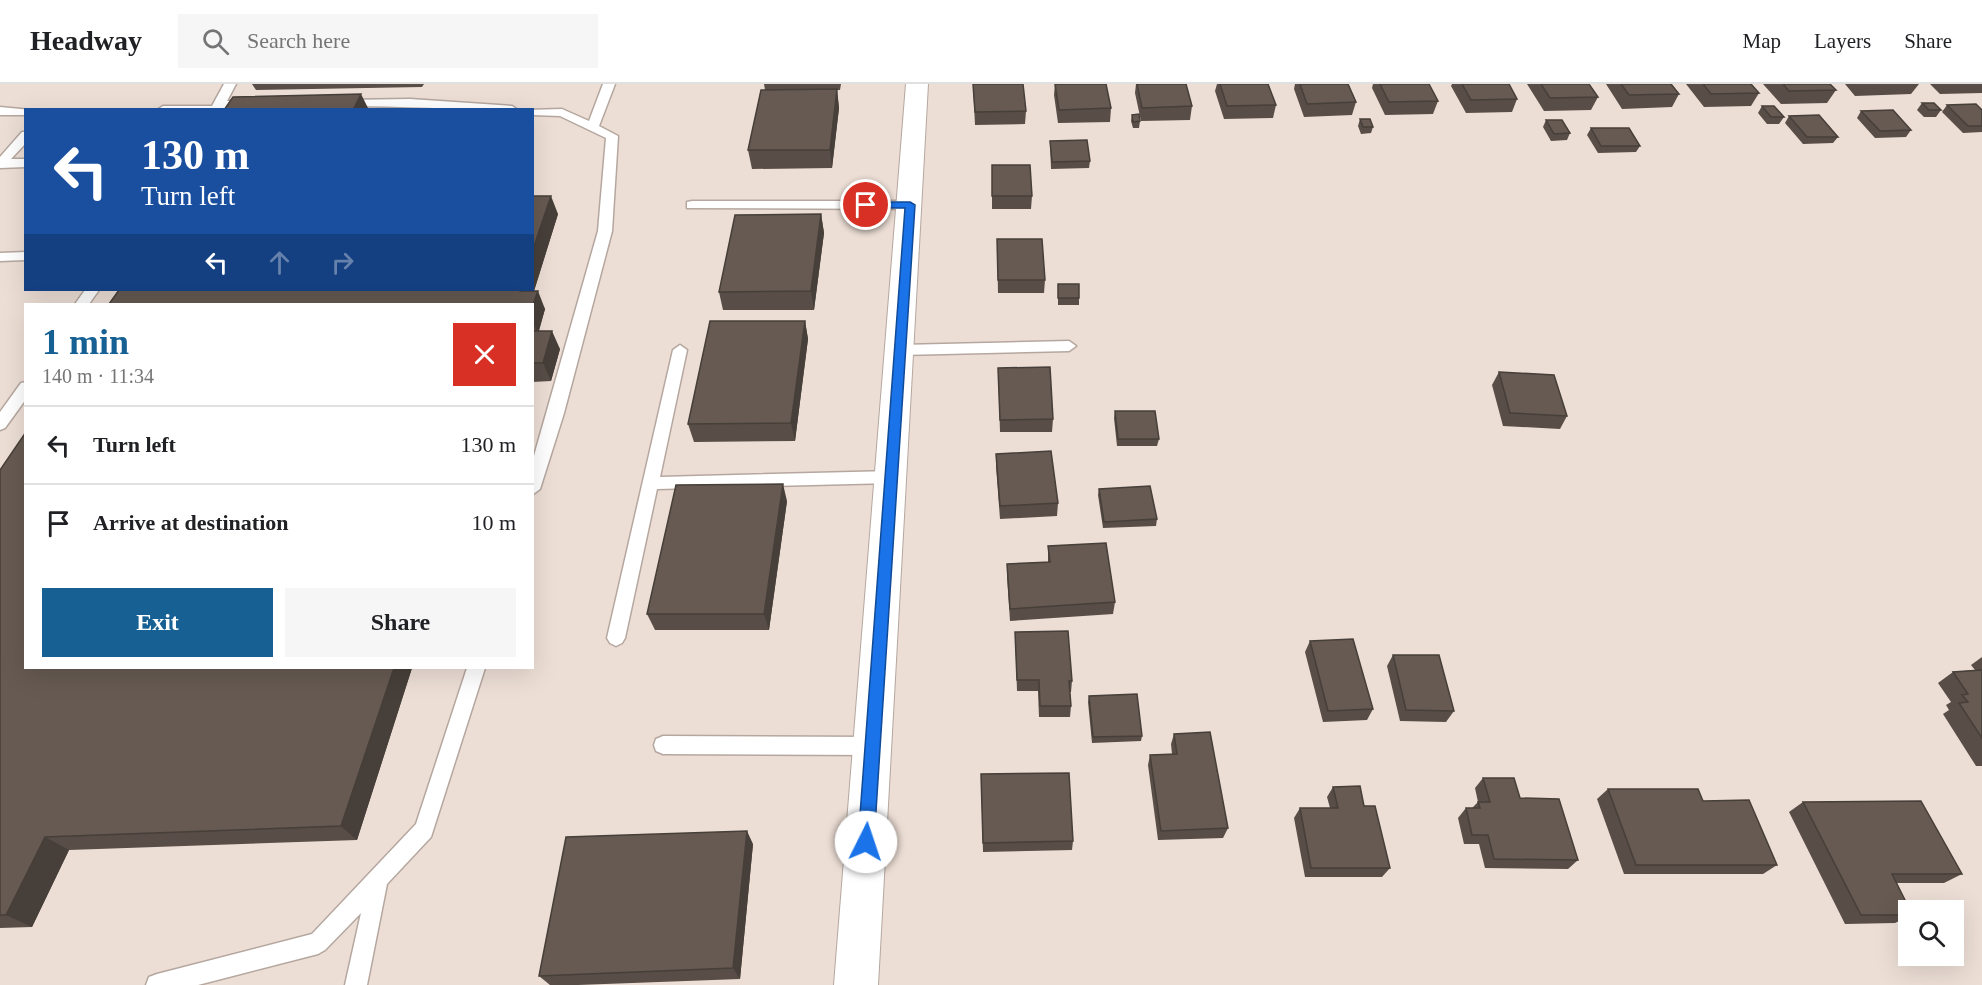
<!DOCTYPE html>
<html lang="en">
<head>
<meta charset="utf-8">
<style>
	:root { --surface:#fff; --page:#f6f6f6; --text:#202124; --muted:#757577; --line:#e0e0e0; --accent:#166093 }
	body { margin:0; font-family:Georgia,serif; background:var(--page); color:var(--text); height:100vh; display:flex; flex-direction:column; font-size:22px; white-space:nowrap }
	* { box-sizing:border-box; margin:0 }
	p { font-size:20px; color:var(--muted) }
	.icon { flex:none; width:33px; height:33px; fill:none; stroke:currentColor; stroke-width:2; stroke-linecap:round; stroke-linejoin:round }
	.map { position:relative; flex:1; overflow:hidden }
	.details { position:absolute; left:24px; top:219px; width:510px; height:366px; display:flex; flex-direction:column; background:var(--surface); border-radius:0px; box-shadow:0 6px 24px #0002 }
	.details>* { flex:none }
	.banner { position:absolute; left:24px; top:24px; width:510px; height:183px; border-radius:0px; box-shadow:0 6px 24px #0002; background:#1a4fa0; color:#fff; overflow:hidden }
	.tools { position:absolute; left:1898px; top:816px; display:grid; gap:12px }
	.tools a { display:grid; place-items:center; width:66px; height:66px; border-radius:0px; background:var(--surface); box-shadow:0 6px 24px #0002; font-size:30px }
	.pin { position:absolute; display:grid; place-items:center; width:51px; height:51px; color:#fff; margin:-26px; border:3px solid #fff; border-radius:50%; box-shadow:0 2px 6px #0007 }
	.me { position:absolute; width:66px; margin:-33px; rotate:4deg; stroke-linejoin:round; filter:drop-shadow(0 0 4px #0008) }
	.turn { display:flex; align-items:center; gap:21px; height:126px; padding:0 18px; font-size:27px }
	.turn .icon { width:78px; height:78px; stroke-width:2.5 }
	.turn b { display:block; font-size:42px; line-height:51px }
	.lanes { display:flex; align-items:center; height:57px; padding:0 18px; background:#0003; justify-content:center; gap:30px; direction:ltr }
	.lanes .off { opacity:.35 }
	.round { display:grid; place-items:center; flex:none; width:63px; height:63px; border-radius:0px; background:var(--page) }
	.overview { display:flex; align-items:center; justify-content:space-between; height:102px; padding:0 18px }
	h1 { font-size:36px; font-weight:700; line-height:45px; color:var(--accent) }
	.button { display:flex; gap:12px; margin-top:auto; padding:12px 18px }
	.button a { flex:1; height:69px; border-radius:0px; background:var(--accent); color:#fff; font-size:24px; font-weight:700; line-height:69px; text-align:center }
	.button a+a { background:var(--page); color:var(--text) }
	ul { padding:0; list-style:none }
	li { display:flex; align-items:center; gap:18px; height:78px; padding:0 18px; border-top:2px solid var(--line) }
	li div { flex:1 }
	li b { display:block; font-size:22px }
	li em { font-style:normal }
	header { display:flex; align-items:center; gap:36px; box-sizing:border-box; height:84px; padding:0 30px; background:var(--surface); border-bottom:2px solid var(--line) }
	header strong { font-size:28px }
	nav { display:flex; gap:33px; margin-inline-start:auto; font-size:21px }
	.search { width:420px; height:54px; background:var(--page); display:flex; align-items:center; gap:15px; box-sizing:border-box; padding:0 21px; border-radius:0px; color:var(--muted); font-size:22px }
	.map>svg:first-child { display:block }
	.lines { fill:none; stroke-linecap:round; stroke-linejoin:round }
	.lane-casing { stroke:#b5a79f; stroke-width:3 }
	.street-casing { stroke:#b5a79f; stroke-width:2 }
	.lane { fill:#fff; fill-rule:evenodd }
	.street { fill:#fff; fill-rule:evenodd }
	.wall { fill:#584d47 }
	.shaded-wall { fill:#473f39 }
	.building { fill:#665a52; stroke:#473f39; stroke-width:1.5 }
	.route { fill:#1a73e8; stroke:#114b97; stroke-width:1.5 }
</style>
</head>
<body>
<header>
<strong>Headway</strong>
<div class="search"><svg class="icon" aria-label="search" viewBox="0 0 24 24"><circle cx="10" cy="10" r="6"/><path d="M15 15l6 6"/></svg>Search here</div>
<nav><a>Map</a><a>Layers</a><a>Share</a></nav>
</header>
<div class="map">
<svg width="1982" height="901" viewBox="0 0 1982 901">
	<rect width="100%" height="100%" fill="#ecded5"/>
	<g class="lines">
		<g class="lane-casing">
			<path id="lane" d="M224 0H236L227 17H251L257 20C247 28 175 26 157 26L163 22H212Z
				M603 0H615L599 42 618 52 612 147 564 329 540 405 532 411V379L598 147 606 54 560 32 532 31V26H527L562 25 589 37Z
				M410 15 512 22 518 26C460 26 403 22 346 22L340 19 346 16Z
				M0 23 31 26H26V31H0Z
				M22 48H26V59L11 75H26V83L0 84V73Z
				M692 117H910L916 121 910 125 687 124V118Z
				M26 168V176L0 177V169Z
				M85 206H99L89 220H75Z
				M1069 257 1076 262 1069 267 901 271 894 266 901 261Z
				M680 261 687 266 660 393 892 387 900 393 892 399 657 405 625 554 622 559 616 562 610 559 607 554 673 266Z
				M26 298V315L5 344 0 346V328L21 299Z
				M467 584H485L431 753 387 800 367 901H345L361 829 325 866 318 870 198 901H146L149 893 157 890 312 850 416 740Z
				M663 652 873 653 880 656 882 662 880 668 873 671 663 670 656 667 654 661 656 655Z"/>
		</g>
		<g class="street-casing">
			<path id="street" d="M906 0H928L878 901H834Z"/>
		</g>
		<use href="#lane" class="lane"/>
		<use href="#street" class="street"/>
	</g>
	<path class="wall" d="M252 0H424L422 3 256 6Z
		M764 0H841L840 6H837L839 24 832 84 752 85 748 66 765 6Z
		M973 0 1026 27 1025 40 975 41Z
		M1055 0 1111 24 1110 38 1058 39 1054 11Z
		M1136 0H1186L1192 22 1190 36 1141 37 1135 9Z
		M1217 0H1268L1276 21 1273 34 1224 35 1215 7Z
		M1295 0H1348L1356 18 1352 31 1304 33 1294 5Z
		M1373 0H1429L1438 17 1433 30 1385 31 1372 4Z
		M1452 0H1509L1517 15 1512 28 1466 29 1451 2Z
		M1527 0H1589L1598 13 1591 26 1544 27Z
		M1606 0H1671L1679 10 1672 23 1622 25Z
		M1686 0H1751L1759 9 1751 22 1704 23Z
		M1763 0H1830L1836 6 1827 19 1781 20Z
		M1845 0H1919L1911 10 1855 12Z
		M1930 0H1982V9L1940 10Z
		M1922 19 1941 26 1936 33H1924L1917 26Z
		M1947 21 1982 26V48L1963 49 1942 28Z
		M1762 22 1784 33 1779 40H1767L1758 29Z
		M1861 27 1911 46 1906 53 1875 54 1857 34Z
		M1132 31 1140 37 1139 44H1133L1131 37Z
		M1789 32 1838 53 1833 59 1803 60 1785 39Z
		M1360 35 1373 43 1371 49 1361 50 1358 42Z
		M1546 36 1570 49 1567 56 1551 57 1543 43Z
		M1591 44 1640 62 1636 68 1598 69 1587 51Z
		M1050 57 1090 77 1089 84 1051 85Z
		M992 81 1032 112 1031 125H992Z
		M558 130 534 207 545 225 539 247 560 265 551 297 532 298V220L119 206Z
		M821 130 824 149 814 226H723L719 208Z
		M997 155 1045 196 1044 209H998Z
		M1058 200 1079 214V221H1058Z
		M805 237 808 255 795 357 694 358 688 340Z
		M998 284 1053 335 1052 348H1000Z
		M1499 288 1567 332 1560 345 1503 342 1492 301Z
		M1115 327 1159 355 1157 362H1117L1114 334Z
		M996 370 1058 419 1057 432 1000 435 996 382Z
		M0 386 26 584H412L357 756 69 766 32 843 0 844Z
		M1099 405 1157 435 1156 442 1103 444 1098 411Z
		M787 417 769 546H655L647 530Z
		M1048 462 1115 518 1113 530 1010 537 1007 492V480L1048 478Z
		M1015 548 1072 597 1071 608H1070L1071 622 1070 633H1039L1038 607H1017Z
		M1310 557 1373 625 1367 636 1323 638 1305 568Z
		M1393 571 1454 627 1446 638 1400 637 1387 582Z
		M1982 573V682H1976L1943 630 1949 626 1946 621 1951 618 1938 599 1953 588 1975 586 1971 581Z
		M1089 612 1142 652 1141 657 1092 659 1088 618Z
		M1174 650 1228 744 1223 754 1158 756 1148 681 1150 671 1172 670 1171 660Z
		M981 690 1073 757 1072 766 983 768Z
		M1483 694 1520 714 1578 776 1568 785 1485 784 1479 760H1464L1458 734 1466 724H1472L1478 718 1475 704Z
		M1333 703 1364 722 1390 784 1382 793H1305L1294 734 1300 724H1330L1327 713Z
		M1608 705 1703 717 1777 781 1763 790H1624L1597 715Z
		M1803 718 1962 790 1944 799H1896L1908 826V833L1895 839 1845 840 1789 728Z
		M753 760 740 895 578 901H550L539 892Z"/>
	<path class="shaded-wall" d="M837 5 839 24 832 84 830 66Z
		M361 10 369 26H353Z
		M551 112 558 130 530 220 520 207V206H532V168Z
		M821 130 824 149 814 226 811 207Z
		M538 207 545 225 538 249 532 237V223Z
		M805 237 808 255 795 357 791 339Z
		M552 247 560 265 551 297 543 279Z
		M783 400 787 417 769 546 764 530Z
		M394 584H412L357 756 341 742Z
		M747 747 753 760 740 895 733 884Z
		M45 753 69 766 32 843 6 831Z"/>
	<path class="building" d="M973 0H1023L1026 27 975 28Z
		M1055 0H1106L1111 24 1059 26Z
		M1137 0H1186L1192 22 1142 24Z
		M1220 0H1268L1276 21 1227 22Z
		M1300 0H1348L1356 18 1307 20Z
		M1380 0H1429L1438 17 1389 18Z
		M1462 0H1509L1517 15 1471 16Z
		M1541 0H1589L1598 13 1550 14Z
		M1621 0H1671L1679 10 1629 11Z
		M1703 0H1751L1759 9 1711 10Z
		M1783 0H1830L1836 6 1789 7Z
		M837 5 830 66H748L761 6Z
		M361 10 353 26H224L233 13Z
		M1922 19H1934L1941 26H1929Z
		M1976 20 1982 26V42H1968L1947 21Z
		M1762 22H1774L1784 33H1771Z
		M1893 26 1911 46 1880 47 1861 27Z
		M1139 30 1140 37 1133 38 1132 31Z
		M1819 31 1838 53H1807L1789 32Z
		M1360 35H1370L1373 43H1363Z
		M1546 36H1562L1570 49 1554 50Z
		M1591 44H1629L1640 62H1601Z
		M1087 56 1090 77 1052 78 1050 57Z
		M992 81H1030L1032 112H992Z
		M532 112H551L532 168Z
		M821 130 811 207 719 208 735 131Z
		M997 155H1042L1045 196H998Z
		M1058 200H1079V214H1058Z
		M119 206H520V207H538L532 223V220H109Z
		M710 237H805L791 339 688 340Z
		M532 247H552L543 279H532Z
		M1050 283 1053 335 1000 336 998 284Z
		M1499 288 1554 291 1567 332 1510 329Z
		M1115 327H1155L1159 355H1118Z
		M26 348V584H394L341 742 45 753 6 831H0V386Z
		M1051 367 1058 419 1000 422 996 370Z
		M783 400 764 530H647L676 401Z
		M1150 402 1157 435 1104 438 1099 405Z
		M1106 459 1115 518 1010 525 1007 480 1050 478 1048 462Z
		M1068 547 1072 597H1069L1071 622H1040L1039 596H1017L1015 548Z
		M1353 555 1373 625 1328 627 1310 557Z
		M1393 571H1439L1454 627 1406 626Z
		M1982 586V654L1959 619 1968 618 1962 611 1968 610 1953 588Z
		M1137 610 1142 652 1093 653 1089 612Z
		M1210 648 1228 744 1161 747 1150 671 1177 670 1174 650Z
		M1069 689 1073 757 983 759 981 690Z
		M1483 694H1514L1520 714 1559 715 1578 776 1494 775 1488 751H1472L1466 724H1480L1478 718H1490Z
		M1360 702 1364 722H1375L1390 784H1311L1300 724H1338L1333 703Z
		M1608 705H1698L1703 717 1749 716 1777 781H1636Z
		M1921 717 1962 790H1892L1910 826H1908V831H1861L1803 718Z
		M747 747 733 884 539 892 566 753Z"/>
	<path class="route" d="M910 118 915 121 874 758 872 763 866 766 860 763 858 758 905 124H866L861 121 866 118Z"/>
</svg>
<div class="tools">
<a><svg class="icon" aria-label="search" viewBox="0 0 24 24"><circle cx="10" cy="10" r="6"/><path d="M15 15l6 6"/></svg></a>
</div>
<div class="pin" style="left:866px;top:121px;background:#d93025"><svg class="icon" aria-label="arrive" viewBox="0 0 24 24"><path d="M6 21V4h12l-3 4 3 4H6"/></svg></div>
<svg class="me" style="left:866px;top:758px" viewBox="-20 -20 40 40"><circle r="19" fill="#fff"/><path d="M0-13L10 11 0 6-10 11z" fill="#1a73e8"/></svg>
<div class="banner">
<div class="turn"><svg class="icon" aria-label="left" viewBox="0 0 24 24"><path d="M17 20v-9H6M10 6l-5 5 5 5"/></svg><div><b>130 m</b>Turn left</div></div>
<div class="lanes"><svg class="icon" aria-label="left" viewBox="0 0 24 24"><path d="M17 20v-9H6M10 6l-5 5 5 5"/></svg><svg class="icon off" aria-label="ahead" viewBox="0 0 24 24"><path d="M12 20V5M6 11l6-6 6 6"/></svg><svg class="icon off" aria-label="right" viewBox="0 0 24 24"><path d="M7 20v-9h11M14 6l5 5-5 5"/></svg></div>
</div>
<section class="details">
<div class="overview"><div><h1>1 min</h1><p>140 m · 11:34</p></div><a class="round" style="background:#d93025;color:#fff"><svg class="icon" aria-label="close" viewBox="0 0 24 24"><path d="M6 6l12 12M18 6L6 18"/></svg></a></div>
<ul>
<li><svg class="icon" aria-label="left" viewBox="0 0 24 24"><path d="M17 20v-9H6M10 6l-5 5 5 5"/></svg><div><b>Turn left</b></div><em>130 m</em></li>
<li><svg class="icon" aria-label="arrive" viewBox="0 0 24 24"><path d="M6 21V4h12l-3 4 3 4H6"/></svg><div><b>Arrive at destination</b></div><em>10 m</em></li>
</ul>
<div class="button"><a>Exit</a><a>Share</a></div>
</section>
</div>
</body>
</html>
